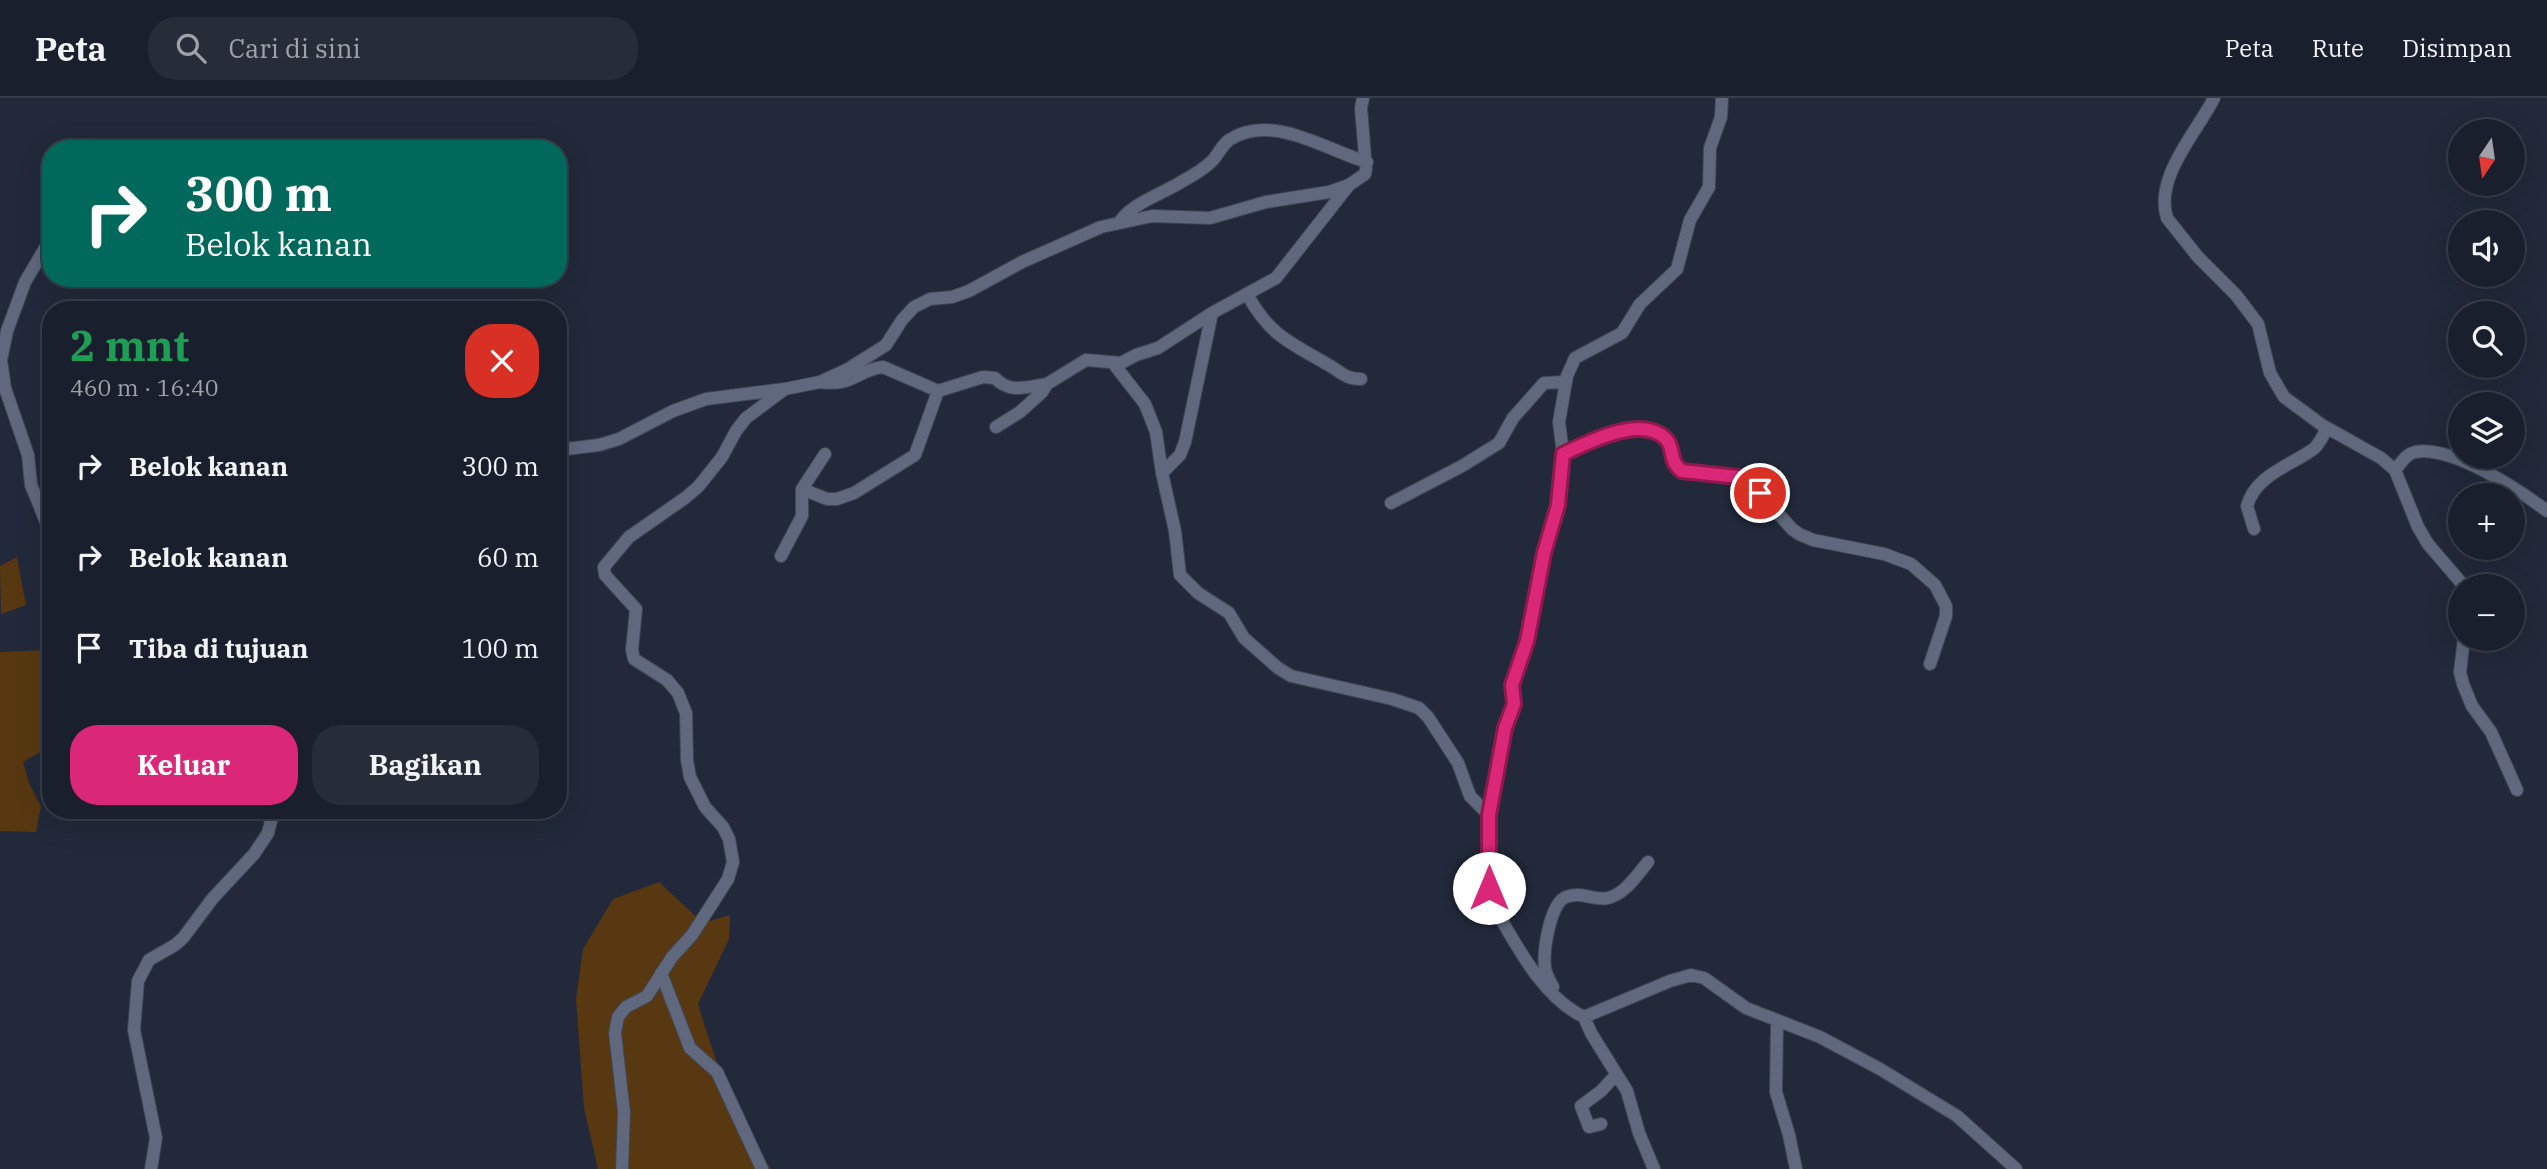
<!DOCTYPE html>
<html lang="id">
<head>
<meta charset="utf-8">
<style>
	:root { --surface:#191f2c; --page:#262c38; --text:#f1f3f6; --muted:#9fa2a9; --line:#373d48; --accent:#db2777 }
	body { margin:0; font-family:"IBM Plex Serif",serif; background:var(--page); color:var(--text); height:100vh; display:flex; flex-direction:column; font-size:26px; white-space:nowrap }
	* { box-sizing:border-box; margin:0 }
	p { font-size:23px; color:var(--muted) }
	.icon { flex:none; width:38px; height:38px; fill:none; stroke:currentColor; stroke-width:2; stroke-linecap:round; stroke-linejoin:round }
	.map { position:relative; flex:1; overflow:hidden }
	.side { position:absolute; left:42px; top:203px; width:525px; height:518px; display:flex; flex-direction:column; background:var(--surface); border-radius:28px; box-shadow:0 7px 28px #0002,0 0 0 2px var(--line) }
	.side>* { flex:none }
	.guide { position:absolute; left:42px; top:42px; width:525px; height:147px; border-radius:28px; box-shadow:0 7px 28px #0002,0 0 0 2px var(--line); background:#00695c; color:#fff; overflow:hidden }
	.needle { width:46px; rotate:193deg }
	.fabs { position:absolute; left:2448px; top:21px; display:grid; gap:14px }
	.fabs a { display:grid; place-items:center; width:77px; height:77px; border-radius:50%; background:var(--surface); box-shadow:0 7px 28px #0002,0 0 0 2px var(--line); font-size:35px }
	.pin { position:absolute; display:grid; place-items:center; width:60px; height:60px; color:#fff; margin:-30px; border:4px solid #fff; border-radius:50%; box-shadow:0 2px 7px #0007 }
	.me { position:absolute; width:77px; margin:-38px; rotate:0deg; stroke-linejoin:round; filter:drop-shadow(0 0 5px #0008) }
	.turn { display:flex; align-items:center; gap:24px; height:147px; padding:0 28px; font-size:32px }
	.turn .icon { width:91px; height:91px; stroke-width:2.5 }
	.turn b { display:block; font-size:49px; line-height:60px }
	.round { display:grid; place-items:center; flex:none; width:74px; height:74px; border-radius:28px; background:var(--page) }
	.overview { display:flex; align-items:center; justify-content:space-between; height:119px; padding:0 28px }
	h1 { font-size:42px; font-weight:700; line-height:52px; color:#1e9e55 }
	.button { display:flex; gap:14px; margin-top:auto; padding:14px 28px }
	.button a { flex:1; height:80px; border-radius:28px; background:var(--accent); color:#fff; font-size:28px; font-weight:700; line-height:80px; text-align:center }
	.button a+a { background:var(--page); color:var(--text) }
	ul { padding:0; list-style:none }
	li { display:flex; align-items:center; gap:21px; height:91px; padding:0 28px }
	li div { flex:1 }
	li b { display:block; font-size:26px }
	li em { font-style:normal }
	header { display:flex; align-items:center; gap:42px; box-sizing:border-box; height:98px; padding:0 35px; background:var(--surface); border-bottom:2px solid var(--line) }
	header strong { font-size:33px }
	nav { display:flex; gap:38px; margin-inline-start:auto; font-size:24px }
	.search { width:490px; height:63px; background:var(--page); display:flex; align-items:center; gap:18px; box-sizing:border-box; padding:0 24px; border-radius:28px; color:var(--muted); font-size:26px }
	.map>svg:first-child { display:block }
	.green { fill:#573811 }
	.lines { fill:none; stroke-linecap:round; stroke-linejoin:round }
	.minor-casing { stroke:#414655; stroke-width:14 }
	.minor { stroke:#5f687c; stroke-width:12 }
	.route-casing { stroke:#8e194d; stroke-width:18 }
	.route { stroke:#db2777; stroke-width:12 }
</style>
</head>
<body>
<header>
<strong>Peta</strong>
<div class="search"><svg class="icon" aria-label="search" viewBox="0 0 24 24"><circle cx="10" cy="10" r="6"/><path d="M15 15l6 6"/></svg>Cari di sini</div>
<nav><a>Peta</a><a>Rute</a><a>Disimpan</a></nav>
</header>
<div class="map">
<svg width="2547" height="1071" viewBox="0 0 2547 1071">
	<rect width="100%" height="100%" fill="#21293a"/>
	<path class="green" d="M17 459 26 507 1 516 0 468Z
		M45 552 51 555V626L44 652 23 664 29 685 41 708 36 734 0 733V554Z
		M659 784 703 825 730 817 729 841 698 906C716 965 735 1021 771 1071H598L584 1010 576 901 583 851 613 801Z"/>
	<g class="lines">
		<g class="minor-casing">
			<path id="minor" d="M1722 0 1721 19 1710 50 1709 89 1690 122 1677 171 1640 206 1622 235 1575 260 1567 278 1559 324 1563 356 1558 407 1544 455 1527 543 1512 588 1513 606 1505 630 1489 717 1491 800 1494 809C1517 848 1542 899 1584 919L1670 883 1691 877 1704 880 1746 910 1820 939 1880 971 1957 1018 2016 1071
				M2214 0C2197 34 2154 79 2167 120L2198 159 2236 197 2258 226 2270 275 2284 299 2322 327 2381 360 2395 372 2418 429 2428 446 2464 488
				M1119 125C1130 106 1162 96 1181 84 1192 78 1203 72 1212 63 1218 57 1222 47 1229 42 1272 14 1325 52 1367 64
				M51 140 25 184 7 233 1 262 5 290 28 357 31 387 51 436
				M1247 196C1271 240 1292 245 1332 269 1343 276 1347 281 1361 281
				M1212 215 1185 344 1180 357 1162 375 1175 433 1180 477 1198 495 1229 515 1244 540 1278 570 1291 578 1392 601 1419 610 1428 619 1458 665 1470 698 1489 717
				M1113 265 1145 306 1156 334 1162 375
				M820 284C854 289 858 271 883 269L938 293 983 279 995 280C1010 296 1027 289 1047 286
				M996 329 1020 314 1042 294 1047 286 1086 262 1121 265 1136 257 1158 250 1212 215 1276 180 1349 87
				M558 352 599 347 619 341 673 313 706 301 785 291 820 284 848 271 886 247 902 222 914 209 930 201 952 199 969 193 1022 164 1101 129 1152 118 1210 120 1266 104 1329 94 1349 87 1365 76 1366 71 1361 10 1363 0
				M1563 356C1592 342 1640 315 1669 344L1673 363 1682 374 1741 380 1760 395 1792 431 1799 436 1813 442 1884 456 1911 466 1935 487 1946 508V518L1930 566
				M2395 372C2401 365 2406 356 2415 354 2452 347 2519 392 2547 413
				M802 391 825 356
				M1391 405 1462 368 1499 345 1513 320 1544 285 1565 284
				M2254 431 2247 408C2255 378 2289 368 2312 352 2319 348 2323 337 2327 330
				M781 458 802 418V391L827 401H837L854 395 915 357 938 293
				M2464 541 2460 574 2463 586 2472 608 2491 634 2517 692
				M661 875 690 950 717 974 762 1071
				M1553 889C1550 883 1545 875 1545 869 1543 853 1550 805 1566 799 1583 793 1593 803 1608 800 1625 796 1637 777 1648 764
				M1584 919 1591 935 1627 993 1639 1035 1654 1071
				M1777 924 1776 994 1789 1037 1796 1071
				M1601 1026 1589 1029 1581 1008 1601 993 1615 978
				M151 1071 156 1040 134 932 138 883 149 862 175 847 183 840 213 800 254 756 268 735 272 719 270 712
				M622 1071 624 1014 615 935 618 919 626 909 647 898 672 859 692 837 728 781 733 764 729 741 723 729 705 709 690 679 687 662 686 615 678 595 667 582 634 561 632 552 636 511 605 477 604 469 629 439 685 400 698 389 722 359 736 333 746 320 785 291"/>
		</g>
		<use href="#minor" class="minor"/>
	</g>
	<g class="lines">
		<g class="route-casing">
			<path id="route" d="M1489 790V717L1505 630 1514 606 1512 587 1527 543 1544 455 1558 407 1563 356C1587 345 1641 316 1666 341 1675 350 1668 363 1682 373L1738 379 1760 395"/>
		</g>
		<use href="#route" class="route"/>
	</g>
</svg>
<div class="fabs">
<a><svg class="needle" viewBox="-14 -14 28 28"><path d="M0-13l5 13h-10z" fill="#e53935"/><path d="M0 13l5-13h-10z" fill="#9fa2a9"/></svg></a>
<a><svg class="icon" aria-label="sound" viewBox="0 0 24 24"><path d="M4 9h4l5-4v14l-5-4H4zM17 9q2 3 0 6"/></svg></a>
<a><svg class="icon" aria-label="search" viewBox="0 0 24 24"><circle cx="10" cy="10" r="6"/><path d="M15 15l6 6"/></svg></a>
<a><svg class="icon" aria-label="layers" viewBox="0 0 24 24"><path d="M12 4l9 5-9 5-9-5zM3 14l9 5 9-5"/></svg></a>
<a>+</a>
<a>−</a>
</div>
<div class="pin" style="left:1760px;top:395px;background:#d93025"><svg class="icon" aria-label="arrive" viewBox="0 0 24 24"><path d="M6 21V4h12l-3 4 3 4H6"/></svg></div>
<svg class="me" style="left:1489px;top:790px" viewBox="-20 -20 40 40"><circle r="19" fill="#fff"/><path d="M0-13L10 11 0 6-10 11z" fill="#db2777"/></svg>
<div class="guide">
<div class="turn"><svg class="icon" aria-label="right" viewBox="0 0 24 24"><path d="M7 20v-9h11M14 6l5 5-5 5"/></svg><div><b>300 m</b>Belok kanan</div></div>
</div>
<section class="side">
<div class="overview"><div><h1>2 mnt</h1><p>460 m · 16:40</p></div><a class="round" style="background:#d93025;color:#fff"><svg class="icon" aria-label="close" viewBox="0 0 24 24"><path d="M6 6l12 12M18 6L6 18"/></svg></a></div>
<ul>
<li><svg class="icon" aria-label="right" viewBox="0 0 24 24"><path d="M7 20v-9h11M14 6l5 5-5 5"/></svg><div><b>Belok kanan</b></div><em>300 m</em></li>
<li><svg class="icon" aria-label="right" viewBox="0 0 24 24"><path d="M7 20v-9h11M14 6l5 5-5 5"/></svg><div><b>Belok kanan</b></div><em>60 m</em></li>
<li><svg class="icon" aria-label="arrive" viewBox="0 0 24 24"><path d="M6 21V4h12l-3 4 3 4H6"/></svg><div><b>Tiba di tujuan</b></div><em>100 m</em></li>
</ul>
<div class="button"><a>Keluar</a><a>Bagikan</a></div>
</section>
</div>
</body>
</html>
